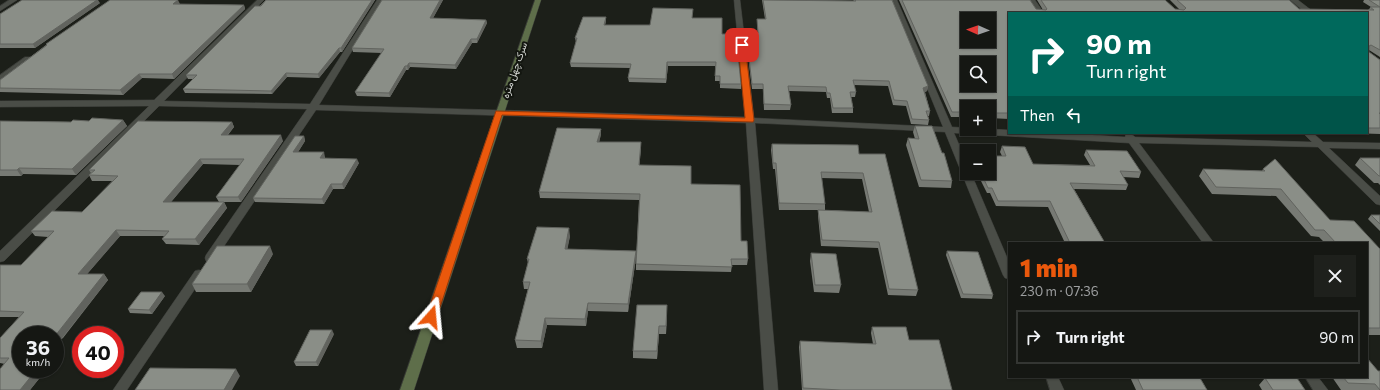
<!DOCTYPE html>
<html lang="en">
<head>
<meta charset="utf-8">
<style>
	:root { --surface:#151713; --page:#1e201c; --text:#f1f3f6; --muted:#9d9fa0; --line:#343633; --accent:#ea580c }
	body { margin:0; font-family:Commissioner,Vazirmatn,sans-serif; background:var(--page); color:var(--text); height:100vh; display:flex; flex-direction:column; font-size:15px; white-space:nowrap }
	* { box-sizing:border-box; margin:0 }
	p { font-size:13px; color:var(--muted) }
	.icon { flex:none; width:22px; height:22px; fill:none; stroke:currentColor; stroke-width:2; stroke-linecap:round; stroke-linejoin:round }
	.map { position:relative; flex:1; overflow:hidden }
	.side { position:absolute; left:1008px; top:242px; width:360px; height:136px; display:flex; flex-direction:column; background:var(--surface); border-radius:0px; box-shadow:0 1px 3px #0004,0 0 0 1px var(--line) }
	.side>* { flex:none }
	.guide { position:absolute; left:1008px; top:12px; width:360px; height:122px; border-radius:0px; box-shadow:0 1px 3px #0004,0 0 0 1px var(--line); background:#00695c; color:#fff; overflow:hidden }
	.needle { width:26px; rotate:272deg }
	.controls { position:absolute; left:960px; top:12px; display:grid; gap:8px }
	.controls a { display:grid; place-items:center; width:36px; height:36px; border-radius:0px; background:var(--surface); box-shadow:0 1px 3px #0004,0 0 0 1px var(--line); font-size:20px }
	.speed { position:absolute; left:12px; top:326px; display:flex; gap:8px; font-size:20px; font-weight:700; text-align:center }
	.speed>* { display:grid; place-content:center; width:52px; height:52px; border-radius:50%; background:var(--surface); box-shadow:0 1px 3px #0004,0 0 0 1px var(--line); line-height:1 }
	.speed small { font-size:10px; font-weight:400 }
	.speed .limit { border:6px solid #d22; background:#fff; color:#111 }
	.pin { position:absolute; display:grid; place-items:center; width:34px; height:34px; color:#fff; margin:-17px; border-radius:8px; box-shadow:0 2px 6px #0006 }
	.me { position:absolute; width:44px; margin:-22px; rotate:18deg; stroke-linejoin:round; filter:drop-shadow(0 0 3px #0008) }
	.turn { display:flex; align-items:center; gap:14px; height:84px; padding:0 12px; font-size:18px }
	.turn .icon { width:52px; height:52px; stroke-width:2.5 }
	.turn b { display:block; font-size:28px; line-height:34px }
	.then { display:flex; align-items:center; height:38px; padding:0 12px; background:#0003; gap:8px; font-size:15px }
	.round { display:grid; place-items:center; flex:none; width:42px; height:42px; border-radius:0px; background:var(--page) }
	.overview { display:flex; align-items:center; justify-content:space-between; height:68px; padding:0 12px }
	h1 { font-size:24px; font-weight:800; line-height:30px; color:var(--accent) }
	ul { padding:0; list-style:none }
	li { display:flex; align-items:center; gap:12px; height:54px; margin:0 8px 6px; padding:0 4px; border:2px solid var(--line); border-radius:0px }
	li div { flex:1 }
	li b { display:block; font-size:15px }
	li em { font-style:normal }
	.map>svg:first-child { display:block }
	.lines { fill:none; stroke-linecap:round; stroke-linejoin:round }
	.street-casing { stroke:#383a36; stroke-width:1 }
	.secondary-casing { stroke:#383a36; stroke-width:1 }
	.street { fill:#4a4d47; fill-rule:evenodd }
	.secondary { fill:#5e6e4a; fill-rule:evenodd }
	.wall { fill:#777a74; fill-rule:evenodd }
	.shaded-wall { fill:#61635e }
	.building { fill:#8a8e87; stroke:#61635e; fill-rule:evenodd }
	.route { fill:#ea580c; stroke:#983908 }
	.labels { text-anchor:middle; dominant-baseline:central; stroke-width:4; stroke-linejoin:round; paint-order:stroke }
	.street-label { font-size:10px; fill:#d3d5d1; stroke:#131610 }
</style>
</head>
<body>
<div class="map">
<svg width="1380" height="390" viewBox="0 0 1380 390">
	<rect width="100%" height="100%" fill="#1c1f19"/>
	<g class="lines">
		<g class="street-casing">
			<path id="street" d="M9 0H17L0 11V6Z
				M257 0H264L164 101 310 104 377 0H383L319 105 745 117 734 0H740L754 118 943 127 891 0H897L952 127 1009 130V133H1060L1125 137 1126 134C1130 133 1132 134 1135 137L1312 142 1303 133H1313L1323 142 1380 143V149L1329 148 1380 196V205L1376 204 1318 147 1139 143 1214 243H1203L1129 143 954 133 967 163V173H971L1009 262V279L1005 278 1003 275 945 132 755 123 778 390H764L746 123 316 110 214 261H206L205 258 206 255 307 109 159 106 4 261 0 262V251L149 106 0 107V101L154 100Z
				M1028 0H1035L1044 13H1036Z
				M1290 0H1298L1315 13H1306Z
				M25 57H31L32 59 0 81V75Z
				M199 270 203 271 205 274 203 277 127 390H113L195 271Z
				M1046 377H1058L1064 390H1050Z
				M1305 377H1318L1328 390H1313Z"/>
		</g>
		<g class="secondary-casing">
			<path id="secondary" d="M535 0H541L414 390H400Z"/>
		</g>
		<use href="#street" class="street"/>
		<use href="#secondary" class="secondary"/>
	</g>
	<path class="wall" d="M266 0H375L342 52H340L319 78 287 77 272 94 185 93 183 89 193 79H188L186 75Z
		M382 0H443L433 18 486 20 487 23 477 43H472L456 69 410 67 408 70H406L390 97 357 96 355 92 382 53 353 52 352 48Z
		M762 0 854 1 853 0H892L928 86 927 91 925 92 930 111 929 116H928L929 120 928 125 911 124 906 106 893 105 888 86 854 85 856 92 855 97H851L853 108V113H832L830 98H827L826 92 789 91 791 105 790 110H764L763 89H752L746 38V33H758L757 19H765Z
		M899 0H1030L1036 9 1043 10 1037 0H1165L1175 9 1180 10 1170 0H1289L1299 9 1368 10 1371 7 1363 2 1364 0H1380V57L1369 50V52L1380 60V134L1351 133H1367V13H1009V119L989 118V107H967V117H951Z
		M100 3 35 48H0V14Z
		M179 4 244 5 245 9 174 79 142 78 123 95 0 92V80L46 45V44L180 4Z
		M606 17V21L605 25H650L692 18 722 34 741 84V89L720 88V81H715V66H668L666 83 629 82 628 78 630 68 571 67 570 63 576 42 575 38Z
		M123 120 127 126 76 175 23 174 21 176H0V121L71 122Z
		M232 122 234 127 228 135 283 141 241 202H219L216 197 240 165 203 164 171 202H224L227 208 199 245 166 244 162 239 164 236H120L87 274H104L108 280 63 338 21 369 42 375 30 390H0L5 364 0 363V338L19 317H0V265H21L48 237 35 236 31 231 82 212 112 181H92L89 175 91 173 89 170Z
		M915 126 942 153 952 181 951 188 919 187 906 145 908 138 915 139 913 132Z
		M601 129V134L599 142H641V148L639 165 691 184 741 241 748 259 747 265H732L731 272 636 270V264L639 200 540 198 539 192Z
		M304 136 305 141 298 152 325 157V158L359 163 344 189H333L324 204 255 202 253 198Z
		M772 144 859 154 918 290 916 296 888 295 878 248 821 246 818 216V210H779L775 169H773L771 150ZM821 178 862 179 869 212 825 210V204Z
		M1002 146 1033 164 1090 165 1084 155 1086 150 1141 172 1139 178 1123 177 1128 185 1126 190 1074 189 1105 243H1065L1048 207 996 206 990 193H987L977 173H989L1002 156 1000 152Z
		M1360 158H1380V185L1378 183H1374L1355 165Z
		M1203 169 1262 171 1263 169 1330 220 1380 249V335H1367V243H1325L1319 237 1311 236 1276 196 1212 194 1199 176Z
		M1371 215H1380V231L1368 219Z
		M570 236 567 249 636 251V258L628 312 588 311 586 326 547 325 542 348H517L515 340 528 289H524L523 282 528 263 527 259Z
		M947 251 993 295 992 299 961 298 946 255Z
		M811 253 841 285 839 293 814 292 810 261Z
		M273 254 251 292H196L192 284Z
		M165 296 152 314 130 313 128 309Z
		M667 313 666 334H659L657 359 633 358V351Z
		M872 327 909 340 952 390H802L799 347 800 341 873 344 871 333Z
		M334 334 318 366H296L294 362Z
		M1367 358 1380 390H1341L1332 377H1367Z
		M1130 377H1183L1207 390H1136Z
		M1265 378 1305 390H1262L1259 385Z"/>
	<path class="shaded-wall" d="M97 0H98L100 3 35 48 33 44Z
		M178 0 180 4 175 8 173 4Z
		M372 0H375L342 52 341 48Z
		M440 0H443L431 22 430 18Z
		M244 5 245 9 174 79 172 74Z
		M606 17V21L604 29V25Z
		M486 20 487 23 477 43V39Z
		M471 39 472 43 456 69 455 65Z
		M339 48 340 52 319 78 318 74Z
		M667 62 668 66 666 83V79Z
		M409 63 410 67 408 70 407 66Z
		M405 66 406 70 390 97 389 93Z
		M286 73 287 77 272 94 271 91Z
		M139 74 142 78 123 95 120 90Z
		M928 86 927 91 922 93 923 88Z
		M123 120 127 126 76 175 72 169Z
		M232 122 234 127 223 140 221 135Z
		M601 129V134L598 148 597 142Z
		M281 135 283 141 241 202 238 197Z
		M304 136 305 141 295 157 293 152Z
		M641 142V148L639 171V165Z
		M324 152 325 157 322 163 320 158Z
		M200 159 203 164 166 208 163 202Z
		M357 159 359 163 344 189 342 184Z
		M19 168 23 174 21 176 17 170Z
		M331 184 333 189 324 204 322 199Z
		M224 202 227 208 199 245 195 239Z
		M569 228 570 236 566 257 565 249Z
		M116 230 120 236 82 280 78 274Z
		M270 246 273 254 251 292 247 284Z
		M636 251V258L628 312V304Z
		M104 274 108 280 55 347V336Z
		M162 292 165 296 152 314 149 310Z
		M588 303V311L586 326 585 319Z
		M667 305V313L666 334V326Z
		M545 318 547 325 542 348 541 341Z
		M659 326V334L657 359V351Z
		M332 330 334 334 318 366 316 362Z
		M37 369 42 375 30 390H20Z
		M236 369 240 376 232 390H224Z"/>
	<path class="building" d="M22 0H97L33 44H0V14Z
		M110 0H178L173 4 244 5 172 74H139L120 90 0 88V80L47 45 46 44Z
		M266 0H372L341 48H339L318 74 286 73 271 91 183 89 197 75H186L255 6H261Z
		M382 0H440L430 18 486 20 477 39H471L455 65 409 63 407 66H405L389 93 355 92 384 49 352 48Z
		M763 0 856 1 855 0H892L928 86 923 88 930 111H926L929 120 912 119 907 101 894 100 889 81 853 80 856 92H850L853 108H833L830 93H827L826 87 788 86 791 105 764 104 763 84H752L746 33H758L757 19H766Z
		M902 0H1030L1036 9 1046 10 1047 9 1041 0H1165L1175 9 1184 10 1186 8 1177 0H1289L1299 9 1374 10 1370 7H1380L1369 0H1380V50L1371 45 1369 46V52L1380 60V113H1379L1380 114V128H1367V13H1009V113H989V107H967V112H952ZM967 19H989V41H967ZM967 63H989V85H967Z
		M653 8 693 9 692 18H722V34H736L741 84H720V76H715L716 62H667L666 79 628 78 631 64 570 63 577 38H575L583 17H606L604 25H650Z
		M92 118 123 120 72 169 19 168 17 170H0V121L71 122 73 120 89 121Z
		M138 121 232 122 221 135H281L238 197H216L244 159H200L163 202H224L195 239H162L169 231 116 230 78 274H104L55 336V335H21V369H37L20 390H0V369L9 358H0V338L24 312 0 311V265H21L54 231H31L52 211 82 212 118 176 89 175 95 170H89Z
		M915 126H932L942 153H944L952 181 921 180 908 138 919 139Z
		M557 128 601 129 597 142H641L639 165 691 166V184L740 185 741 241H747L748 259H731L732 267 636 264 640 194 539 192Z
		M295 136H304L293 152H324L320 158 357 159 342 184H331L322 199 253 198Z
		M772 144 858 145 859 154H885L918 290 889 289 879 242 822 240 818 210 872 212 863 173 821 172 825 204 779 203 776 163H773Z
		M1002 146 1025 147 1033 164 1095 166 1086 150 1127 151 1141 172 1120 171 1128 185 1070 183 1105 243H1070L1050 201H998L992 188H988L981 173H989V156H1006Z
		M1360 158H1380V176H1379Z
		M1275 159 1330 220 1354 221 1380 249V328H1367V243H1336L1324 230H1315L1281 189 1216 187 1203 169 1265 171 1263 169Z
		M1371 215H1380V224Z
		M537 227 569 228 565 249 636 251 628 304 588 303 585 319 545 318 541 341 515 340 530 282H523L529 259H527Z
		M217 246H270L247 284H192Z
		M947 251 978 252 993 295 963 294Z
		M811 253 836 254 841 285H815Z
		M141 292H162L149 310 128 309Z
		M637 305H667L666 326H659L657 351H633Z
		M872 327H906L909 340H939L952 390H841L803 388 800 341 876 344Z
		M310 330H332L316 362H294Z
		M1367 358 1378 371H1380V390L1375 384 1348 383 1343 377H1367Z
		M150 368 236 369 224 390H135Z
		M1137 377H1183L1184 378H1200L1207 390H1143Z
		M1265 378H1297L1305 390H1273Z"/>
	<path class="route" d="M742 43 745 45 754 120 753 122 502 115 437 317 435 320 431 321 427 320 426 317 496 111 745 118 738 45Z"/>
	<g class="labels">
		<g class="street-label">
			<text transform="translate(514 70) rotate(-71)">سرک چهل متره</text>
		</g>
	</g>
</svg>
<div class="controls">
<a><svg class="needle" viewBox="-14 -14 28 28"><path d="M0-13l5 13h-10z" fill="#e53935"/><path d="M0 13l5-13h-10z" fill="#9d9fa0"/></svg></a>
<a><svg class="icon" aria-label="search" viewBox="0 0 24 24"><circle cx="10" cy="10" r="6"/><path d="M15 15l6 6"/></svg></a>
<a>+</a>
<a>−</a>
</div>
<div class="speed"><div>36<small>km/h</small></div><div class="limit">40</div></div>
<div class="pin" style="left:742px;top:45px;background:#d93025"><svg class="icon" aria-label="arrive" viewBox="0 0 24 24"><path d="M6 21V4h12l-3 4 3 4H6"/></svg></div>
<svg class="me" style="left:431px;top:317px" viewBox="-20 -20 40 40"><path d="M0-17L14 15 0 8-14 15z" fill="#ea580c" stroke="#fff" stroke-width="4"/></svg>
<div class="guide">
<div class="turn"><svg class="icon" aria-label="right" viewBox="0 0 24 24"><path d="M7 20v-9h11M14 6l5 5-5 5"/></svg><div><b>90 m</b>Turn right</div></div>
<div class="then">Then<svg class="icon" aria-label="left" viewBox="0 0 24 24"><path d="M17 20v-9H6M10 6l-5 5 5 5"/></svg></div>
</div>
<section class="side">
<div class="overview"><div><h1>1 min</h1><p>230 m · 07:36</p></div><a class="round"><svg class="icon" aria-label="close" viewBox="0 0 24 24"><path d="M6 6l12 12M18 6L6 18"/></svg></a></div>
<ul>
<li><svg class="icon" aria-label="right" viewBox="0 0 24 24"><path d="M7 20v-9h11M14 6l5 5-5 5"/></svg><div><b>Turn right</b></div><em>90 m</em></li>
</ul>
</section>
</div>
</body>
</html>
